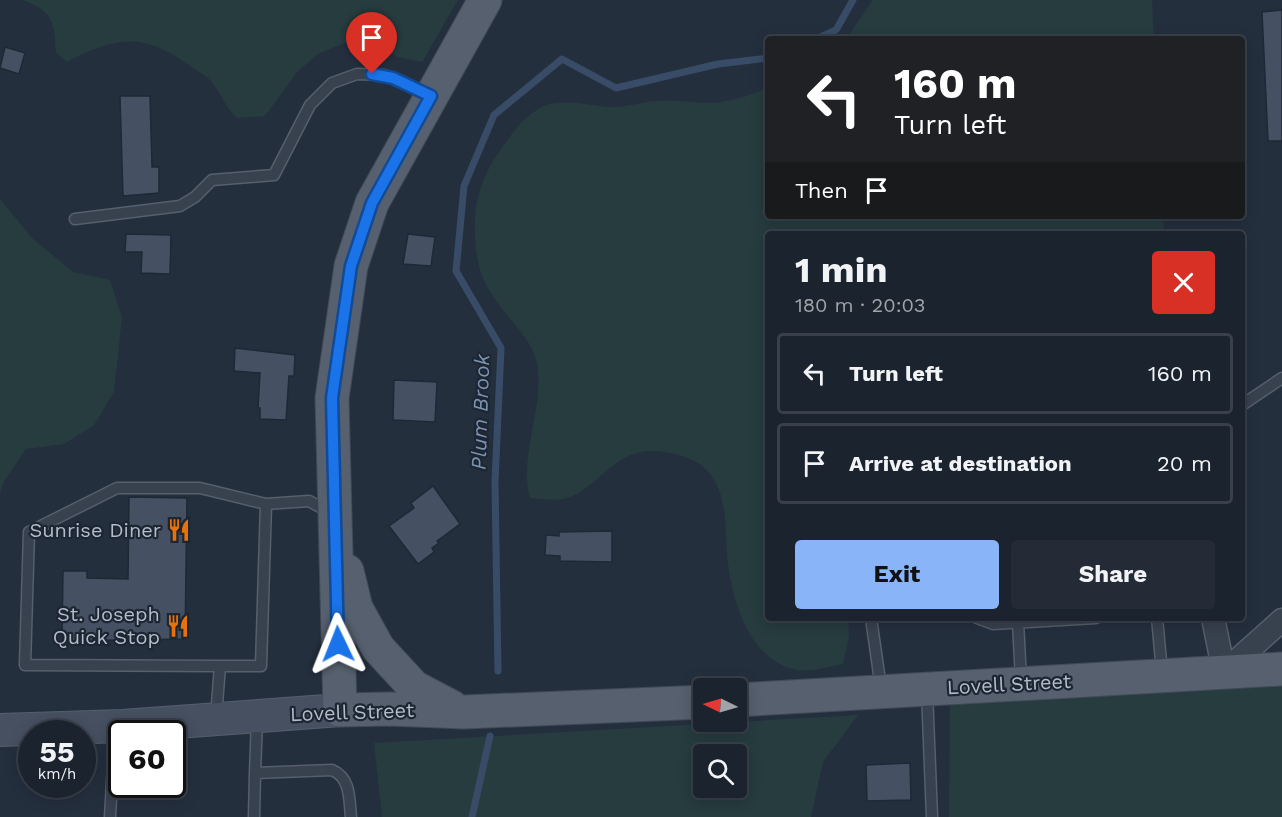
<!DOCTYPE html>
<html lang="en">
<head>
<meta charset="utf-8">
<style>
	:root { --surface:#1b232e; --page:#242b36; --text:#f1f3f6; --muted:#a0a4aa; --line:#39404a; --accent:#8ab4f8 }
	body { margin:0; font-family:"Work Sans",sans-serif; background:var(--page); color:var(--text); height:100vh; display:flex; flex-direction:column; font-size:22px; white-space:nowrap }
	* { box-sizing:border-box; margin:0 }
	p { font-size:20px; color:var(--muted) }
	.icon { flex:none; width:33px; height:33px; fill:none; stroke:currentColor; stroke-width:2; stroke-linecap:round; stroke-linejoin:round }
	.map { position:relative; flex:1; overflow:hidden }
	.sheet { position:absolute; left:765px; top:231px; width:480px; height:390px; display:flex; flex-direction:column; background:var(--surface); border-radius:6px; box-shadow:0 3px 15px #0003,0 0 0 2px var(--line) }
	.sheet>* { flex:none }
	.banner { position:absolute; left:765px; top:36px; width:480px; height:183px; border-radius:6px; box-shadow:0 3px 15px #0003,0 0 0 2px var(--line); background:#202124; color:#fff; overflow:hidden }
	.needle { width:39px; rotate:275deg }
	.controls { position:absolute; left:693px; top:678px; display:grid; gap:12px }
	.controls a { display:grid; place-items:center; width:54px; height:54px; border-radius:6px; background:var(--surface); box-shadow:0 3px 15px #0003,0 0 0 2px var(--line); font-size:30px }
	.speed { position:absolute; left:18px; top:720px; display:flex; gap:12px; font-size:30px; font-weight:700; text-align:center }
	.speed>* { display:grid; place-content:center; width:78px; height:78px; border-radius:50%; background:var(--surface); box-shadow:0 3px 15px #0003,0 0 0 2px var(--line); line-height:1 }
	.speed small { font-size:15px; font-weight:400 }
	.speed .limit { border:3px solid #111; border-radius:9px; background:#fff; color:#111 }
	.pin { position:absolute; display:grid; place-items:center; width:51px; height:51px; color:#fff; margin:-62px -26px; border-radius:50% 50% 50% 0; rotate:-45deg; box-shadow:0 0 6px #0007 }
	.pin .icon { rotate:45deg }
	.me { position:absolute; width:66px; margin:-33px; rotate:358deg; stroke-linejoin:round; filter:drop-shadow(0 0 4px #0008) }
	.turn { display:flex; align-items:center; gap:21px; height:126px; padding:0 30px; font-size:27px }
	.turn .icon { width:78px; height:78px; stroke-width:2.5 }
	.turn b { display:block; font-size:42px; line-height:51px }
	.then { display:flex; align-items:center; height:57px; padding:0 30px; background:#0003; gap:12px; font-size:22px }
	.round { display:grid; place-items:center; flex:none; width:63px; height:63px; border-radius:6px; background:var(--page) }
	.summary { display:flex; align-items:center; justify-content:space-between; height:102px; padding:0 30px }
	h1 { font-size:36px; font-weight:700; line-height:45px }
	.cta { display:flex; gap:12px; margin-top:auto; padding:12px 30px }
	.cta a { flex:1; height:69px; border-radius:6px; background:var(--accent); color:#111; font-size:24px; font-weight:700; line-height:69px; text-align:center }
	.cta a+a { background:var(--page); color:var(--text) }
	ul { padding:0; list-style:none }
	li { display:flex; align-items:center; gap:18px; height:81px; margin:0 12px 9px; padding:0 18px; border:3px solid var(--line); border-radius:6px }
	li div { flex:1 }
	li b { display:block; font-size:22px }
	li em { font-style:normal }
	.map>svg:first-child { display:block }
	.green { fill:#263c3f; fill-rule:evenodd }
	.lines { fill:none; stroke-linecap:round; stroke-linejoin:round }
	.stream { stroke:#394c67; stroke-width:7 }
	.building { fill:#455162; stroke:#1f2835; stroke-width:1.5 }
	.lane-casing { stroke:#565f6c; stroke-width:13 }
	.street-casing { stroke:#565f6c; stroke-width:25 }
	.secondary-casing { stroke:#565f6c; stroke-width:34 }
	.primary-casing { stroke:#414a57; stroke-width:35 }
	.lane { stroke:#38414e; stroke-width:10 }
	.street { stroke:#38414e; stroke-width:22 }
	.secondary { stroke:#465061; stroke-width:32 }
	.primary { stroke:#56606e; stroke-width:33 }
	.route-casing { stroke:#114b97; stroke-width:15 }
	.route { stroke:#1a73e8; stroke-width:10 }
	.labels { text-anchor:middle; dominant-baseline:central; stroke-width:4.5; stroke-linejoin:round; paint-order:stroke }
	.poi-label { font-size:20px; fill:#b4bcc9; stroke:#1d2633; text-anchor:end }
	.street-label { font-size:20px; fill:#b4bcc9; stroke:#1d2633 }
	.water-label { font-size:21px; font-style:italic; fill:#7c92b1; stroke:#1d2633 }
</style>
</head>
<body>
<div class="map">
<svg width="1282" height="817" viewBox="0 0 1282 817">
	<rect width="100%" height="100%" fill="#242f3e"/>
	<path class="green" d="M23 0H458L422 62 398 57 373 43H345L318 54 298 71 265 116 237 118C225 107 223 96 213 84 208 76 195 70 187 64 143 32 114 37 67 62L56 53C54 22 54 12 23 0Z
		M873 0H1152L1154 39H846Z
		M768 88V216H1163L1164 234H768V618H848L849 636 843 664C827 667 805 674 789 668 750 655 735 607 729 571 723 536 733 483 696 462 684 455 669 452 656 451 615 449 604 482 570 497 557 502 543 499 530 498 518 457 545 407 537 363 530 329 486 305 478 262 471 225 474 190 495 158 509 138 521 117 544 106 564 98 590 106 612 107 627 107 642 102 657 101 678 99 700 105 720 102 737 100 753 94 768 88Z
		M0 199 32 238 73 272 110 280 122 317 114 392 94 425 64 444 26 449 5 480 0 492Z
		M1282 684V817H949L950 701Z
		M858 715 823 762 811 817H382L374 743ZM736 754V788H704V754Z"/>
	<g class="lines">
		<path class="stream" d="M816 39 836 30 853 0
			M498 671 495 482 501 348 456 271 464 186 494 115 562 59 616 88 718 64 768 58
			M472 817 490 736"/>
	</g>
	<path class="building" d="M1282 10V141H1268L1262 12Z
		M5 47 25 53 19 74 0 68Z
		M120 96H150L152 167H159V193L123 196Z
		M126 234 171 235 170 274 141 273 142 252H125Z
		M408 234 435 237 431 266 403 264Z
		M235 348 295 355 294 376H289L286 420 260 419V408H258L260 373 234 371Z
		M394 380 437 382 435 422 393 420Z
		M433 486 460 524 437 541 439 543 432 548 434 552 418 564 389 526 414 508 411 503Z
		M129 497 187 498 185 639 62 641 63 571H87V578L128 579Z
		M612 531V562L560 561V556L545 555 546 535 559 536V532Z
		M910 763 911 800 867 801 866 765Z"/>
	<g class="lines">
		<g class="lane-casing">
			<path id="lane" d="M75 219 180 206 195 197 212 180 274 175 310 105 332 83 357 74 384 75 428 94
				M1242 405 1282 378
				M266 504 309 501 331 513
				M871 618 881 688
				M977 618 993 624 1096 618
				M1157 618 1162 672
				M1018 622 1021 680
				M927 692 932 817
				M216 717 220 666H261L266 504 200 488H117L29 532 25 665 220 666
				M257 719 255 773 332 770C351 778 349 799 351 817
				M110 817 115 730
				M254 817 255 773"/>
		</g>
		<g class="street-casing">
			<path id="street" d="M1213 618 1224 672 1282 620"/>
		</g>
		<g class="secondary-casing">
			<path id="secondary" d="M0 730 123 726 340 710"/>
		</g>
		<g class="primary-casing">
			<path id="primary" d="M485 0 372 203 351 266 332 398 340 710 390 709 464 712 704 702
				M347 571 356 608 378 648 414 687 452 707
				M736 700 1282 669"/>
		</g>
		<use href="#lane" class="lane"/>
		<use href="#street" class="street"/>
		<use href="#secondary" class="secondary"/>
		<use href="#primary" class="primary"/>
	</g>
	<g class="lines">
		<g class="route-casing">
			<path id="route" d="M338 644 332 398 351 266 372 203 431 96 393 78 372 74"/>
		</g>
		<use href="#route" class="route"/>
	</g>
	<defs>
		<g id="restaurant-bare" transform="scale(1.8)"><path d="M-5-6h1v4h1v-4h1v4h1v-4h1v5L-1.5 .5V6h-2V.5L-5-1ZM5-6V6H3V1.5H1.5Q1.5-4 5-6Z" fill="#e8710a" stroke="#1d2633" stroke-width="2.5" paint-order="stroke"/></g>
	</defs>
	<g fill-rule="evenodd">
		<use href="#restaurant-bare" x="179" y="530"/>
		<use href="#restaurant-bare" x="178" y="626"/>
	</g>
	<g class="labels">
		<g class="poi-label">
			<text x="161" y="530">Sunrise Diner</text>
			<text x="160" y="614">St. Joseph<tspan x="160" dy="23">Quick Stop</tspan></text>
		</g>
		<g class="street-label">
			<text transform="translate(1009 684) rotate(-3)">Lovell Street</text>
			<text transform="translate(352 712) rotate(-2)">Lovell Street</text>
		</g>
		<g class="water-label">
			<text transform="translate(480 412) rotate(-88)">Plum Brook</text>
		</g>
	</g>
</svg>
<div class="controls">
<a><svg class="needle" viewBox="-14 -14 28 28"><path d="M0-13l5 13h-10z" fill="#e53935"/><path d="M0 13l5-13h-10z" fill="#a0a4aa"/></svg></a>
<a><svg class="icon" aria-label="search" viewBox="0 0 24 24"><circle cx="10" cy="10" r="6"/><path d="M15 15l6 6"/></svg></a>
</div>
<div class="speed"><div>55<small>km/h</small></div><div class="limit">60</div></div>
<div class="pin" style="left:372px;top:74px;background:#d93025"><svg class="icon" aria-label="arrive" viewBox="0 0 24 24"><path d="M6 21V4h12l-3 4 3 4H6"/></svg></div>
<svg class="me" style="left:338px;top:644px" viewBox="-20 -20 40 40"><path d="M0-17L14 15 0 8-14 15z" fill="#1a73e8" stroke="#fff" stroke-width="4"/></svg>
<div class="banner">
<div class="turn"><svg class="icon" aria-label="left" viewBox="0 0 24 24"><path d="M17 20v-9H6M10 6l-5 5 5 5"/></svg><div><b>160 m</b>Turn left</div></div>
<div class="then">Then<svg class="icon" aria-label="arrive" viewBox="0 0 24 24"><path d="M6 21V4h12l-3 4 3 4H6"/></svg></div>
</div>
<section class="sheet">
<div class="summary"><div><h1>1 min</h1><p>180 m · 20:03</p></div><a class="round" style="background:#d93025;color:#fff"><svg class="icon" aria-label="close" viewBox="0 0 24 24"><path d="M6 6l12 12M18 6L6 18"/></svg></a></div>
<ul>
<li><svg class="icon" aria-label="left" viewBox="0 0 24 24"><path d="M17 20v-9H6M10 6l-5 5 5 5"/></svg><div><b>Turn left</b></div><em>160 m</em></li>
<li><svg class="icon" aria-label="arrive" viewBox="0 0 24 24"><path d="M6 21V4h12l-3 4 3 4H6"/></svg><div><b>Arrive at destination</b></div><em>20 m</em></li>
</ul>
<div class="cta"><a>Exit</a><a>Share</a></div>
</section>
</div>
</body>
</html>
